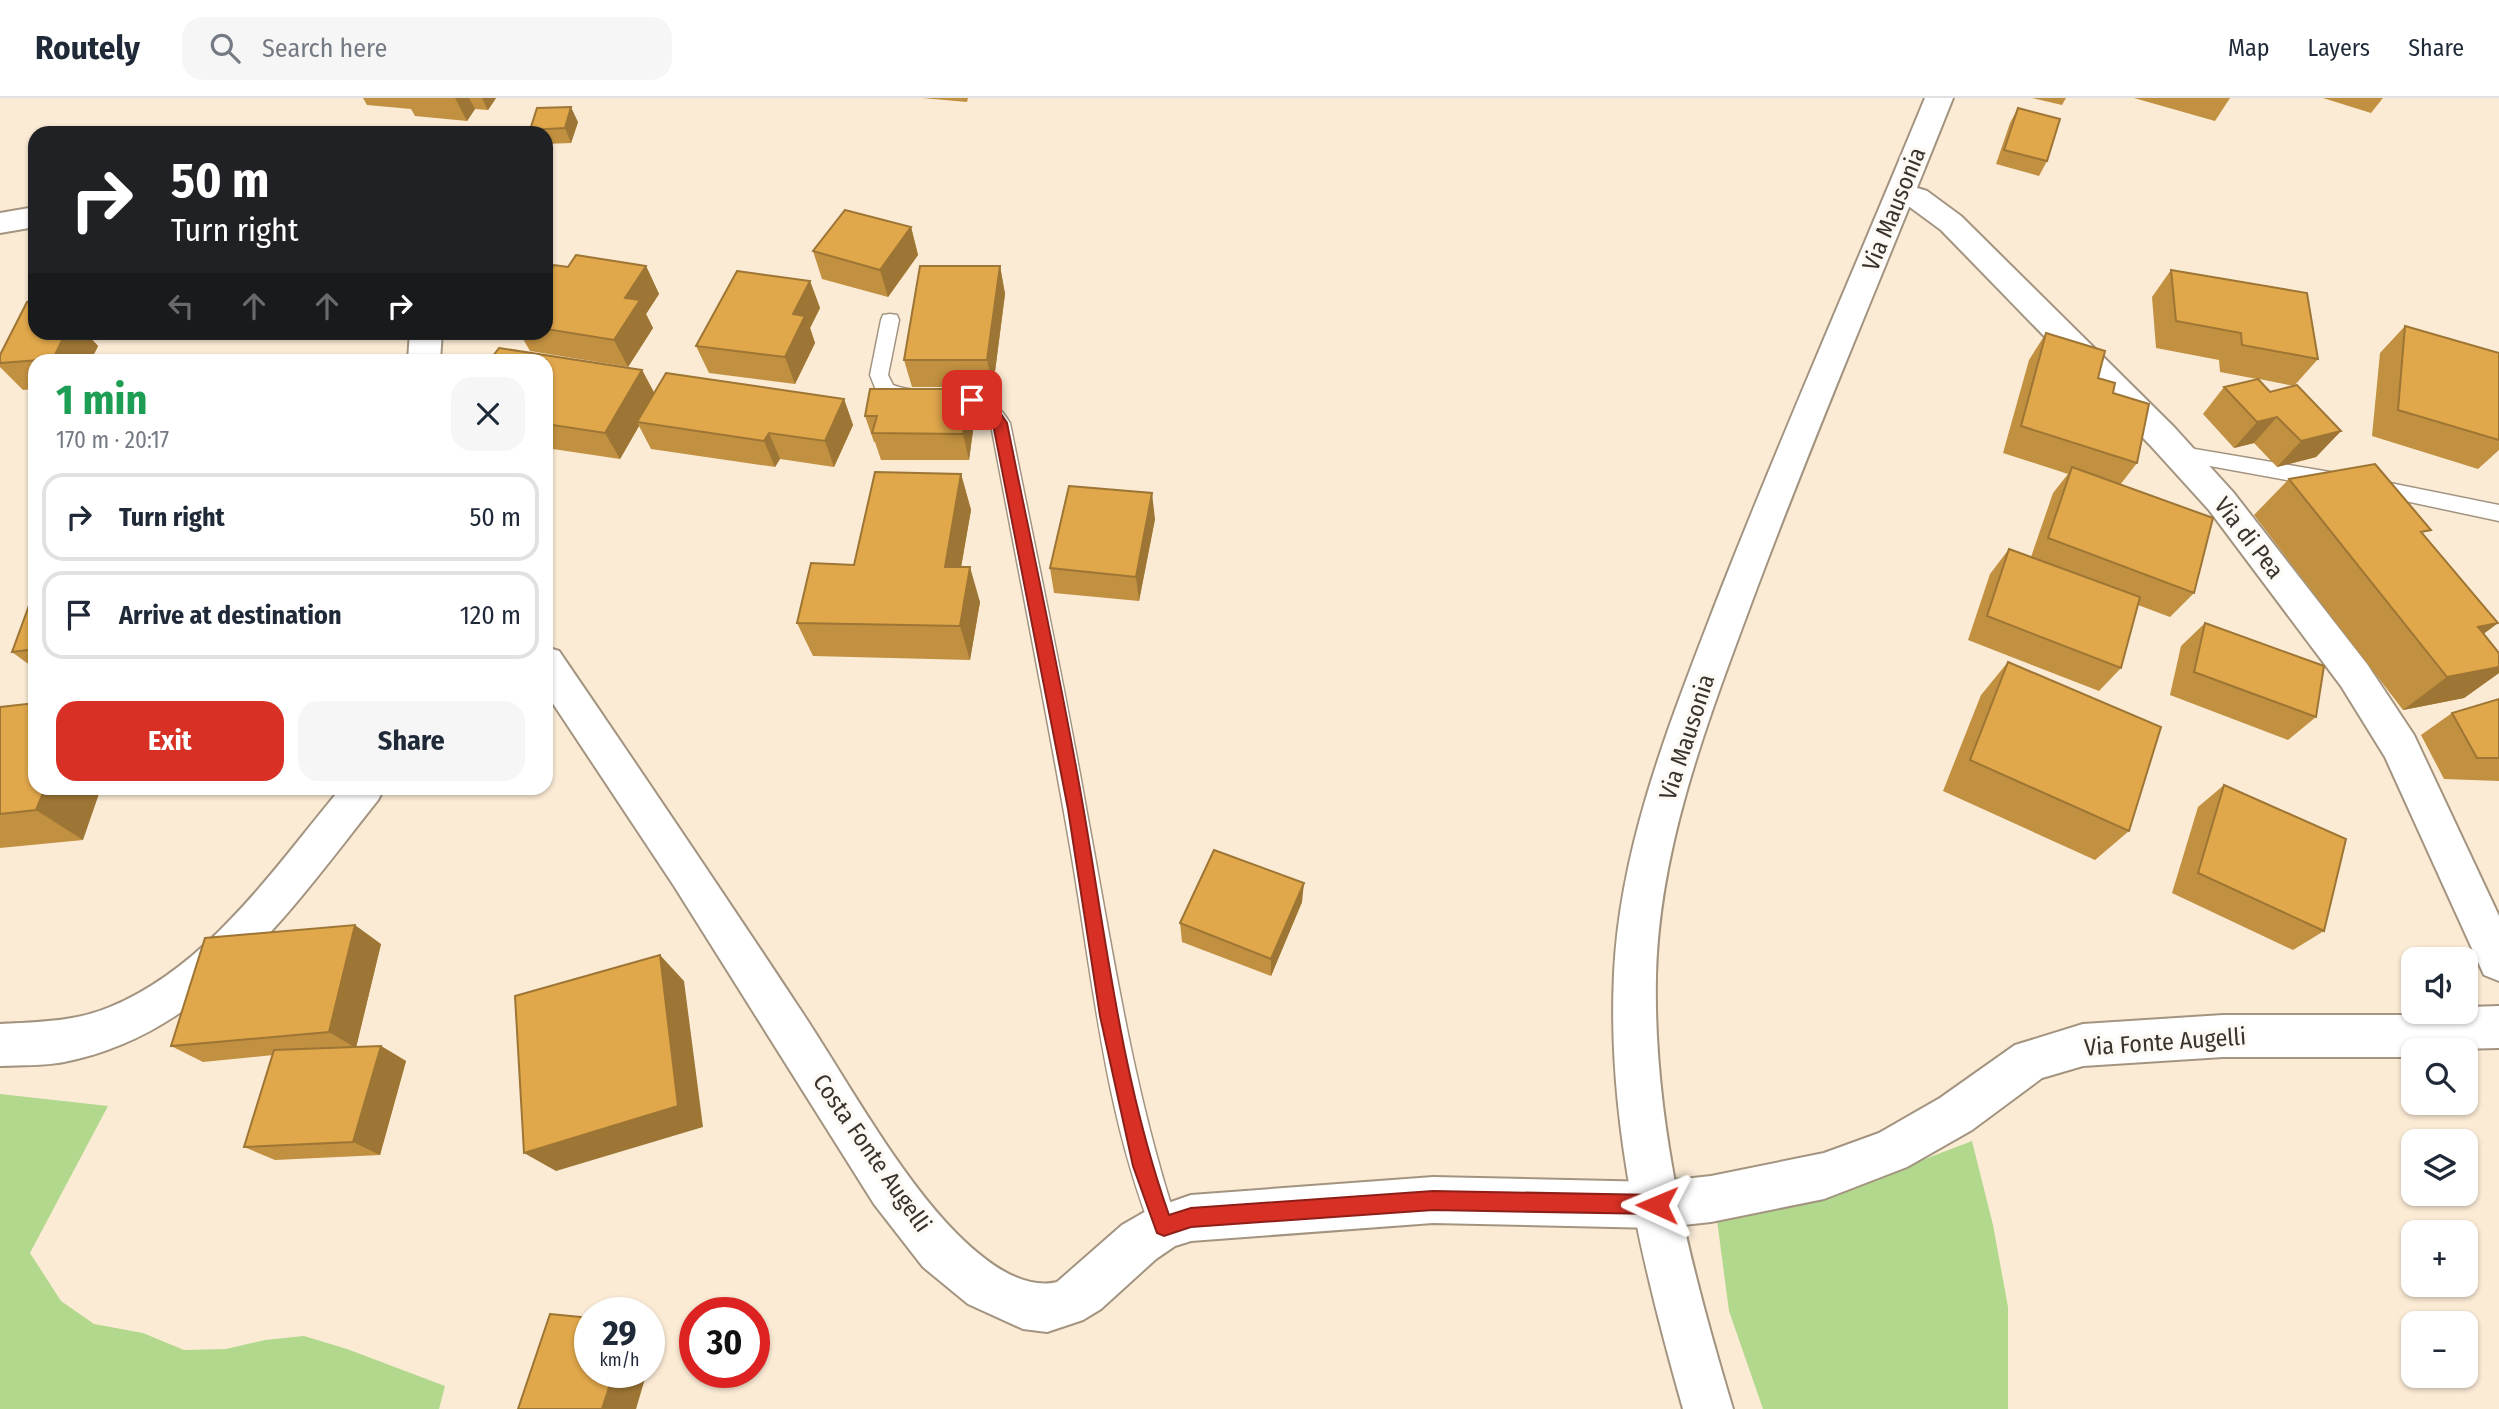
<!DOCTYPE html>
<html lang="en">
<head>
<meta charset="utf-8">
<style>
	:root { --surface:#fff; --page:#f6f6f7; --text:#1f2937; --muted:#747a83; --line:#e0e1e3; --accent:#d93025 }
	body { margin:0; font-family:"Fira Sans Condensed",sans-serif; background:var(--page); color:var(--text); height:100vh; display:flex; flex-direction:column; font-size:26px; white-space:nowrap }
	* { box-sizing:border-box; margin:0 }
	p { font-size:23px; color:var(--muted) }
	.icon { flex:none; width:38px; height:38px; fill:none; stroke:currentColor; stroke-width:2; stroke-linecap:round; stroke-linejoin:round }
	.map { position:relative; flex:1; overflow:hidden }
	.details { position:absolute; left:28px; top:256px; width:525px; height:441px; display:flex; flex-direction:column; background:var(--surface); border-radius:21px; box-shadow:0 2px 5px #0004 }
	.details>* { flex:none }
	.top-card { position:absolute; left:28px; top:28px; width:525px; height:214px; border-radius:21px; box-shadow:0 2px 5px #0004; background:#202124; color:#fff; overflow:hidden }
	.fabs { position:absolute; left:2401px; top:849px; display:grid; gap:14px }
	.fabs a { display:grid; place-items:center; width:77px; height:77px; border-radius:14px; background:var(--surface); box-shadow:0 2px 5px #0004; font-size:35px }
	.speed { position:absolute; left:574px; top:1199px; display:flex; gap:14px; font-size:35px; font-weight:700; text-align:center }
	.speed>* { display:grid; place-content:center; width:91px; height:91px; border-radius:50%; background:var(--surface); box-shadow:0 2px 5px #0004; line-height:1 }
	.speed small { font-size:18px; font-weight:400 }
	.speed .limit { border:10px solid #d22; background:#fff; color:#111 }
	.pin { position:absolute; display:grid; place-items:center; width:60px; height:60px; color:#fff; margin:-30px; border-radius:14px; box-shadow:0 4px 10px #0006 }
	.me { position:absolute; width:77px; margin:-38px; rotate:271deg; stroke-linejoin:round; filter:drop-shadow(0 0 5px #0008) }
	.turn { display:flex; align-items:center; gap:24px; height:147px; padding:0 28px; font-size:32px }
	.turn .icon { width:91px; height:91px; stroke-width:2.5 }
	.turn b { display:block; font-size:49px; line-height:60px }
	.lanes { display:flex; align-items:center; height:66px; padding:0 28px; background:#0003; justify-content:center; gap:35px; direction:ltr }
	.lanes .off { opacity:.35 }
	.round { display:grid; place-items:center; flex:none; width:74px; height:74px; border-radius:21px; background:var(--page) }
	.overview { display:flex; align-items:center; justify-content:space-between; height:119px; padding:0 28px }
	h1 { font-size:42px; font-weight:700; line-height:52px; color:#1e9e55 }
	.cta { display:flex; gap:14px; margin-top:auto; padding:14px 28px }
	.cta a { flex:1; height:80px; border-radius:21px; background:var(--accent); color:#fff; font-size:28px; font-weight:700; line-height:80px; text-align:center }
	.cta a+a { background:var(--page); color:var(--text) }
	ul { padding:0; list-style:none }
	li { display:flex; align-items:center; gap:21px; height:88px; margin:0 14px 10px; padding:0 14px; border:4px solid var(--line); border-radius:21px }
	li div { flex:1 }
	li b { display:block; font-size:26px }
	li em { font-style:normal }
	header { display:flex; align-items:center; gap:42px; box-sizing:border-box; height:98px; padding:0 35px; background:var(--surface); border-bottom:2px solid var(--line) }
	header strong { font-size:33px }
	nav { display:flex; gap:38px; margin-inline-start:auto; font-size:24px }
	.search { width:490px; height:63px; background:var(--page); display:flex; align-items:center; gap:18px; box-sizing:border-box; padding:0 24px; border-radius:21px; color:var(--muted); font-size:26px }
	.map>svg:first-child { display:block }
	.green { fill:#b1d88d }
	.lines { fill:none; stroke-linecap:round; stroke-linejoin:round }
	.service-casing { stroke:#a39480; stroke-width:3 }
	.minor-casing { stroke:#a39480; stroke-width:4 }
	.secondary-casing { stroke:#a39480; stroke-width:4 }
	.service { fill:#fff; fill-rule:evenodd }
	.minor { fill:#fff; fill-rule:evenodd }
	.secondary { fill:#fff; fill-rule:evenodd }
	.wall { fill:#c19040 }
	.shaded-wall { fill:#9d7534 }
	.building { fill:#e0a74b; stroke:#9d7534; stroke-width:2 }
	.route { fill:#d93025; stroke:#8d1f18; stroke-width:2 }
	.labels { text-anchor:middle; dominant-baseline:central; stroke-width:7; stroke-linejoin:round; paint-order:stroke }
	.street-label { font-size:24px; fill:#39332b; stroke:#fdfaf6 }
</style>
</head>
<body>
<header>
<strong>Routely</strong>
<div class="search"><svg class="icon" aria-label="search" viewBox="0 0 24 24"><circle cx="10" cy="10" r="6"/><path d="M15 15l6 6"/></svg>Search here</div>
<nav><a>Map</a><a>Layers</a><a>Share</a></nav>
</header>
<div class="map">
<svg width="2499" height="1311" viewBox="0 0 2499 1311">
	<rect width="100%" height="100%" fill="#fbebd5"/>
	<path class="green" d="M0 996 108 1008 30 1155 61 1203 94 1226 143 1235 184 1252 226 1251 265 1242 304 1238 347 1251 445 1288 439 1311H0Z
		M1972 1043 1993 1127 2008 1209V1311H1763L1729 1213 1717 1122 1891 1074Z"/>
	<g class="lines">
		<g class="service-casing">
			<path id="service" d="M890 216 897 217 899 222 888 277 893 287C935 303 982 276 1010 325 1036 455 1064 584 1087 715 1113 854 1133 993 1178 1128L1174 1138 1164 1142 1154 1138C1106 1021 1093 884 1072 760 1047 615 1018 471 991 327 972 301 943 309 915 307 902 306 891 302 878 297L870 277 881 222 883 217Z
				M2177 348 2336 375 2343 378 2346 383 2343 388 2336 391 2177 362 2170 360 2167 355 2170 350Z
				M2370 381 2499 407V423L2363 394 2360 389 2363 384Z"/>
		</g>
		<g class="minor-casing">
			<path id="minor" d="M1901 85 1927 93 1961 118 2174 329 2233 394 2367 566 2414 637 2499 818V883L2484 877 2385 659 2341 588 2209 412 2150 347 1941 132 1907 107 1891 101 1886 94 1891 87Z
				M35 109V129L0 135V115Z
				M410 234H442L440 262H408Z
				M546 549 559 553C641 673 722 793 802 914 848 984 898 1076 956 1135 981 1160 1020 1193 1057 1184L1122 1127 1148 1112 1191 1097 1433 1079 1656 1084 1711 1078 1824 1055 1879 1035 1940 1000 2015 947 2083 926 2223 917H2420L2466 914 2468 909 2499 908V950L2413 952V959H2223L2083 968 2042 980 1972 1032 1907 1069 1824 1101 1711 1124 1656 1130 1433 1125 1191 1143 1175 1148 1156 1161 1101 1211 1083 1222 1047 1234 1023 1231 968 1206 923 1169 874 1106 674 788 546 595Z
				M341 690H384L378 702C292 810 208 936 64 964 43 968 21 967 0 968V926C37 924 75 924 110 909 209 868 275 769 341 690Z"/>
		</g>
		<g class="secondary-casing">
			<path id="secondary" d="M1925 0H1953C1886 169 1814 336 1751 506 1707 625 1659 749 1656 878 1653 1026 1691 1171 1733 1311H1683C1643 1170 1607 1024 1614 876 1620 747 1670 624 1716 504 1782 335 1856 168 1925 0Z"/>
		</g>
		<use href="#service" class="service"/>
		<use href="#minor" class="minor"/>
		<use href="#secondary" class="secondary"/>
	</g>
	<path class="wall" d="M363 0H496L488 12 475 11 467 23 415 18 411 11 367 7Z
		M922 0H968L967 4Z
		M2032 0H2066L2062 7Z
		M2134 0H2230L2215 23Z
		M2323 0H2383L2371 15Z
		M2018 10 2047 63 2039 78 1996 66 2010 25Z
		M578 24 571 45 546 46V35H532L530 32Z
		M911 129 918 157 888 199 822 181 813 153Z
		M646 168 659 196 646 216 653 230 628 269 530 253 519 234H546V179L568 169Z
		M1000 168 1005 196 993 289H912L904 262Z
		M2171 172 2318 261 2294 288 2259 281 2270 294 2341 333 2316 359 2277 369 2254 345 2234 350 2203 316 2224 289 2257 281 2220 274 2219 262 2156 250 2152 199Z
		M810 183 820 210 810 230 815 245 795 286 709 275 696 248Z
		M2405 228 2499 342V352L2478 371 2372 338 2380 255Z
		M35 234H85L98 248 91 262H35V291L23 292 0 269V257Z
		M2046 235 2098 280 2113 295 2137 365 2120 387 2194 495 2170 519 2138 507 2121 570 2099 593 1968 542 1990 476 2009 451 2031 459 2053 395 2068 376 2003 355 2029 262Z
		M546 262 642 272 654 295 844 301 853 327 834 369 780 361 775 369 651 351 639 328 620 361 546 350Z
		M865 318H975L969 362H881L875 344H874Z
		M961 376 971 412 961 469 980 504 970 562 813 558 797 525 854 467Z
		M2289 381 2424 438 2498 525 2483 536 2499 555V575L2464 600 2403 612 2254 417Z
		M1155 421 1139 503 1054 495 1050 470Z
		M35 491V571L12 554Z
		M2205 525 2316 619 2288 642 2170 597 2181 548Z
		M2008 564 2129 733 2095 762 1943 693 1981 597Z
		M2499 601V683L2444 681 2421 637 2452 615Z
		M0 609 83 742 0 750Z
		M2224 687 2324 833 2293 852 2172 795 2198 709Z
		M1302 804 1271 878 1182 844 1180 825Z
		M381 846 356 949 381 948 406 963 380 1057 275 1062 244 1049 273 957 203 964 171 948Z"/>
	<path class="shaded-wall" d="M455 0H469L475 11 467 23Z
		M482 0H496L488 12Z
		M571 9 578 24 571 45 565 30Z
		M911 129 918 157 888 199 880 172Z
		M646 168 659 196 646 216 653 230 628 269 614 242 625 200Z
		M1000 168 1005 196 993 289 987 262Z
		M810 183 820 210 810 230 815 245 795 286 785 259 793 216Z
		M59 234H85L98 248 91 262H55L53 261Z
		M642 272 656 298 637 324 639 328 620 361 605 335Z
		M969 291 975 318 969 362 963 336Z
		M844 301 853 327 834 369 825 343Z
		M2277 319 2254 345 2234 350 2257 324Z
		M2341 333 2316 359 2277 369 2301 343Z
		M769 335 780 361 775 369 764 343Z
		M961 376 971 412 955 504 945 469Z
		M1152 395 1155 421 1139 503 1136 479Z
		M970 469 980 504 970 562 960 528Z
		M2498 525 2453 559 2478 529Z
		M2499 569V575L2464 600 2403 612 2447 579Z
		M45 690H101L83 742 36 712Z
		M1304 785 1302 804 1271 878V861Z
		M355 827 381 846 356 950 329 934Z
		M660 857 684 883 703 1029 556 1073 524 1055Z
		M381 948 406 963 380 1057 353 1044Z
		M649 1233 658 1237 649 1266Z
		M614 1274H647L636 1311H602Z"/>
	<path class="building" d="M571 9 565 30 530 32 537 10Z
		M2018 10 2060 21 2047 63 2004 52Z
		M845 112 911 129 880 172 813 153Z
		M576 157 646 168 625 200 640 202 614 242 546 231V179L554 167 568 169Z
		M920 168H1000L987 262H904Z
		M2171 172 2307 195 2318 261 2242 247 2241 235 2176 223Z
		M737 173 810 183 793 216 805 218 785 259 696 248Z
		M35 203V234H66L53 261 0 265V257L27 204Z
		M2405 228 2499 255V342L2398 312Z
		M2046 235 2105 253 2098 280 2115 285 2113 295 2149 306 2137 365 2021 328Z
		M499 250 642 272 605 335 546 326V262H490Z
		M666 275 844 301 825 343 769 335 764 343 637 324Z
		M2258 281 2270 294 2297 287 2341 333 2301 343 2277 319 2257 324 2224 289Z
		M870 291H969L963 336 872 335 877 318H865Z
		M2375 366 2431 432 2421 434 2498 525 2478 529 2499 555V569L2447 579 2289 381Z
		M2072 369 2213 420 2194 495 2048 440Z
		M875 374 961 376 945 469H970L960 528 797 525 811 465 854 467Z
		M1069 388 1152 395 1136 479 1050 470Z
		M2009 451 2140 499 2121 570 1987 518Z
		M35 491V551L12 554Z
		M2205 525 2324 568 2316 619 2194 574Z
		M2008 564 2161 629 2129 733 1970 662Z
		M2499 601V660H2477L2452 615Z
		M35 605V690H45L36 712 0 716V609Z
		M2224 687 2346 741 2324 833 2198 775Z
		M1214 752 1304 785 1271 861 1180 825Z
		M355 827 329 934 171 948 205 840Z
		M660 857 678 1008 524 1055 515 898Z
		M381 948 353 1044 244 1049 274 952Z
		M550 1216 590 1220V1274H614L602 1311H518Z"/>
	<path class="route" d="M972 297 995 307 1007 325C1033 455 1062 584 1084 714 1107 849 1123 987 1169 1117L1191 1110 1433 1093 1657 1097 1663 1100 1666 1107 1663 1114 1657 1116 1433 1112 1191 1129 1164 1138 1157 1135 1133 1068 1100 918 1068 711 993 326C984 312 974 312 965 302Z"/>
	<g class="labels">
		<g class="street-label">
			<text transform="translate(1894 111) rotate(-68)">Via Mausonia</text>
			<text transform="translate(2249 440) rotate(52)">Via di Pea</text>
			<text transform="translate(1687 639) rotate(-72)">Via Mausonia</text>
			<text transform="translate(2165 944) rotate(-4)">Via Fonte Augelli</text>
			<text transform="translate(872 1055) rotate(55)">Costa Fonte Augelli</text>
		</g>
	</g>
</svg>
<div class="fabs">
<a><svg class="icon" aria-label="sound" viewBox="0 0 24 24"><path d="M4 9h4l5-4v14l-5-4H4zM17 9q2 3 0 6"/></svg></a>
<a><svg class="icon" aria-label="search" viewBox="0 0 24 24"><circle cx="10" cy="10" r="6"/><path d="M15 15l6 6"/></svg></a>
<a><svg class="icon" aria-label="layers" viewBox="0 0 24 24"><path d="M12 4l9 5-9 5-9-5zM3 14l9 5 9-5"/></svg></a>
<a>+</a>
<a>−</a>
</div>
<div class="speed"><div>29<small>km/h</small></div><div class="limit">30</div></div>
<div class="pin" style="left:972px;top:302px;background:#d93025"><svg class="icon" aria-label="arrive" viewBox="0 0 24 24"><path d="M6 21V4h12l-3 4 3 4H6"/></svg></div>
<svg class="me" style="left:1657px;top:1107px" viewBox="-20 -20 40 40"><path d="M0-17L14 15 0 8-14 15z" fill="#d93025" stroke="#fff" stroke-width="4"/></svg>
<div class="top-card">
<div class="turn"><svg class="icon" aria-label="right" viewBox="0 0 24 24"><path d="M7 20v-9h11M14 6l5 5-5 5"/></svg><div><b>50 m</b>Turn right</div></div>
<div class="lanes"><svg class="icon off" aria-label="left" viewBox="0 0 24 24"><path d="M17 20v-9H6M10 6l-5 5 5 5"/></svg><svg class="icon off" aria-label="ahead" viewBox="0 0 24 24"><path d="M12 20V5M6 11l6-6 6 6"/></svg><svg class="icon off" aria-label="ahead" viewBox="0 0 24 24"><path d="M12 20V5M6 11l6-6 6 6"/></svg><svg class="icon" aria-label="right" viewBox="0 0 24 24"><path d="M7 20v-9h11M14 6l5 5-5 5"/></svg></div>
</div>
<section class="details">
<div class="overview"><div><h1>1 min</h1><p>170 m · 20:17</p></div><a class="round"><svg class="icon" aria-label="close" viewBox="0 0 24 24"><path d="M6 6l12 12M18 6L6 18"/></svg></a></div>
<ul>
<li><svg class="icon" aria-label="right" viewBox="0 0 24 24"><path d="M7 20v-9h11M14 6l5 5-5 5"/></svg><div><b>Turn right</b></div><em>50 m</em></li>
<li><svg class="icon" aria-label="arrive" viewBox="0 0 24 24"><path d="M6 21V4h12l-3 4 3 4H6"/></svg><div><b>Arrive at destination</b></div><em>120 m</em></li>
</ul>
<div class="cta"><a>Exit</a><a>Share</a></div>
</section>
</div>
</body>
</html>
